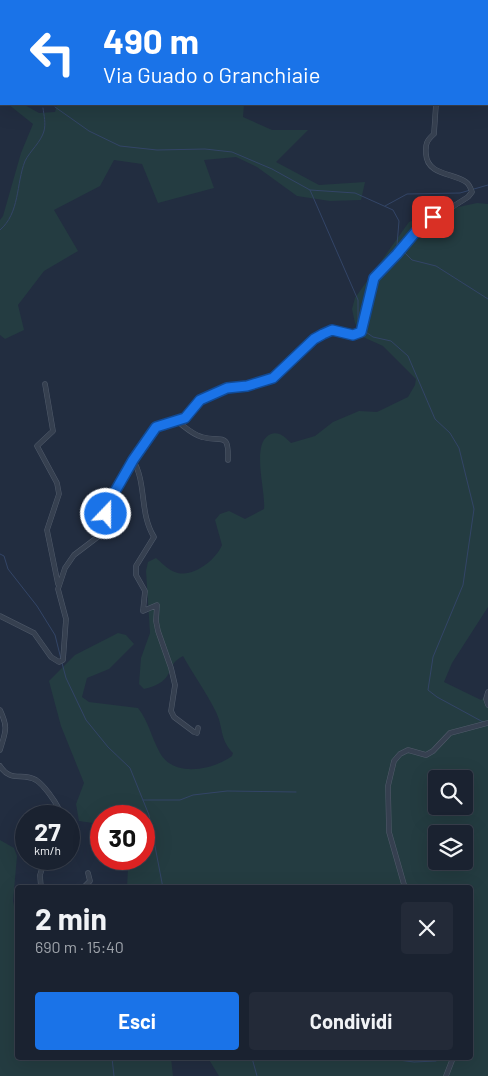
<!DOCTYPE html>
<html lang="it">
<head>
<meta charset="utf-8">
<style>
	:root { --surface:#1a2230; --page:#232a38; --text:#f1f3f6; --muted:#9fa4ab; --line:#383f4c; --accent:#1a73e8 }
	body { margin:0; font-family:Barlow,sans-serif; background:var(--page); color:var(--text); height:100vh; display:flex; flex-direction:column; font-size:19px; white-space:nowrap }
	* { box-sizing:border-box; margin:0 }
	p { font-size:16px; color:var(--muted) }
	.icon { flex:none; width:28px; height:28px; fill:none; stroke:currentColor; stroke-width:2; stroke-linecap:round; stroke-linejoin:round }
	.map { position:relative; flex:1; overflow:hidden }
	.side { position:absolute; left:15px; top:885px; width:458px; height:175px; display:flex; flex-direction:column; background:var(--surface); border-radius:5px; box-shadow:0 5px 20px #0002,0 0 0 1px var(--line) }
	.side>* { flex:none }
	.top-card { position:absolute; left:0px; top:0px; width:489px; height:105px; box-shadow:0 5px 20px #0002,0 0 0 1px var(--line); background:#1a73e8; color:#fff; overflow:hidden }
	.controls { position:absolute; left:428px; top:770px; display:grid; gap:10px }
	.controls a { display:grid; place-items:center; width:45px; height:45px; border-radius:5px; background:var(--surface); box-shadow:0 5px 20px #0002,0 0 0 1px var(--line); font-size:25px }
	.speed { position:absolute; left:15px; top:805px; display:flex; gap:10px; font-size:25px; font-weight:700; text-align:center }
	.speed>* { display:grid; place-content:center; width:65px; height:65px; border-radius:50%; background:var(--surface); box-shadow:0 5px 20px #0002,0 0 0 1px var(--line); line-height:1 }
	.speed small { font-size:12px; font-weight:400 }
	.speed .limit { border:8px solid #d22; background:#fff; color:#111 }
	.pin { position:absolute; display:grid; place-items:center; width:42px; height:42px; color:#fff; margin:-21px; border-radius:10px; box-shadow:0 2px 8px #0006 }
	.me { position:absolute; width:55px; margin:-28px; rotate:22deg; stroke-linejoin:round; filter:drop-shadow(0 0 4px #0008) }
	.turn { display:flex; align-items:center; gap:18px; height:105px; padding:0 20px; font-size:22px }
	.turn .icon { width:65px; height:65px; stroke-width:2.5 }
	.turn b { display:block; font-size:35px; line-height:42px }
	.round { display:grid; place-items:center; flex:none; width:52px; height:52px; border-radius:5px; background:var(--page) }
	.overview { display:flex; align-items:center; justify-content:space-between; height:85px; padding:0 20px }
	h1 { font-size:30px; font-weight:700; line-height:38px }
	.cta { display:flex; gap:10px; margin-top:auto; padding:10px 20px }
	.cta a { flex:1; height:58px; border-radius:5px; background:var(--accent); color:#fff; font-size:20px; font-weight:700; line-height:58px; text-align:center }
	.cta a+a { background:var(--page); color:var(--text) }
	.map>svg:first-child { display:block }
	.green { fill:#243c41; fill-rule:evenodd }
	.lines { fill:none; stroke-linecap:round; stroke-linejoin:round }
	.stream { stroke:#334567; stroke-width:1 }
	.minor-casing { stroke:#515b6b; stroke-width:5.5 }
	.minor { stroke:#364050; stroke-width:4.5 }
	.route-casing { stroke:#114b97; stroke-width:12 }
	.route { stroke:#1a73e8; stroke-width:9 }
</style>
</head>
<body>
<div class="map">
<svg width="488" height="1076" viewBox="0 0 488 1076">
	<rect width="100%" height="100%" fill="#222d40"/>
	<path class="green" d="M8 104H23L39 113 55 112 57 104H244L243 117 272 130H308L276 162 319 185 365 182 361 200 330 201 297 196 257 167 236 157 204 160 214 188 158 203 142 164 114 160 100 186 54 210 78 251 44 271 18 305 24 330 5 339 0 335V220L3 216 21 153 33 124Z
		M477 203 488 204V607L452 663 444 682 481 700 488 694V1076H219L208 1058H470V888L127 887 128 869 121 859H144V816H101V829L93 823 79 821 76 804 84 783 61 726 49 681 75 655 118 633 126 635 134 644 109 669 87 678 82 697 89 702 138 708C149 722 151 737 160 753 174 778 213 770 232 756L233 753C219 739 224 727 215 710 206 692 193 674 183 656 163 666 178 681 144 689L139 684 141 658 150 633 146 571 148 562 156 558C161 562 168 570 175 572 192 579 216 560 222 545L215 520 220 514 229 511 245 519 264 509C266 491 250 442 271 434 279 431 285 437 291 443L315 436 333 422 359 411 377 412 408 397 415 385 416 379 383 346 363 337 355 323 352 309 355 298 409 222 431 213ZM436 779H464V806H436ZM436 834H464V861H436Z
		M0 840 14 848 17 856 13 901 18 925V1058H171L173 1076H0Z"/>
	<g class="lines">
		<path class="stream" d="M55 107 89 131 120 146 157 150 205 149 232 152 272 169 310 190 358 300V325L360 327
			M310 190 355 193 393 210 399 221 397 245 400 248
			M385 206 407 194 460 193 488 185
			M0 230C20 213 16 184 25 161 30 151 41 142 44 131 46 123 44 116 43 108
			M403 251 412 260 436 266 488 299
			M363 330 373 337 391 341 408 356 435 419 450 433 459 448 474 509 463 585 433 657 428 690 437 697 483 722
			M0 554 4 556 8 569 37 606 55 635 61 659
			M62 663 66 678 86 720 108 747 130 768 149 815 163 888
			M143 800H180L193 795 227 791 296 792
			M112 1058 114 1076
			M252 1058 257 1076
			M383 1058 414 1062 436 1061"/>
		<g class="minor-casing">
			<path id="minor" d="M337 0 338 1
				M341 0 342 1
				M45 384 53 431 37 446 57 483 59 494 47 530 58 584
				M178 422C185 427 193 435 202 437 221 443 229 430 228 460
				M133 460C147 483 139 513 154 537L136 566V575L145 591 143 611 157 605 156 621 158 631 171 668 175 685 171 711 174 717 194 732 197 733 198 728
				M0 616 34 633 51 657 59 662 63 660 66 619 58 589 65 568 74 555 99 536 104 528 109 502 137 452 156 427 185 418 200 401 227 388 247 386 273 378 314 339 323 334 332 330 353 335 361 332 374 278 397 254 419 228 468 197 472 192C471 189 469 184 466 182 453 173 427 175 426 154 425 144 427 140 434 134L436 104
				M488 692 486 699 488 705
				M0 710C9 729 5 732 0 750
				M0 766C11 783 22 772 36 780 44 785 55 801 59 809L55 814 45 816
				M41 888 40 875 45 859
				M83 888 90 881 88 873
				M405 888 389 832 388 786 394 761 400 754 408 750 426 755 433 751 450 733 488 723
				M446 1076 453 1058"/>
		</g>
		<use href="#minor" class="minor"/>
	</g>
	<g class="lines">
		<g class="route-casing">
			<path id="route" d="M106 514 109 502 133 460 156 427 185 418 200 400 227 388 247 386 273 378 314 339 323 334 332 330 353 335 361 332 374 278 397 254 419 228 433 217"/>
		</g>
		<use href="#route" class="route"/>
	</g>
</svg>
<div class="controls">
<a><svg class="icon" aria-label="search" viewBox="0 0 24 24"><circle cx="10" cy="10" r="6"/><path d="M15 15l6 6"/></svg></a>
<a><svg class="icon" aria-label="layers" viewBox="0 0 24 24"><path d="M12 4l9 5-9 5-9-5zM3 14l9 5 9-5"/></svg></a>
</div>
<div class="speed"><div>27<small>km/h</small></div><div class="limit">30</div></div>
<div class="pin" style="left:433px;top:217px;background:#d93025"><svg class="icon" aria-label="arrive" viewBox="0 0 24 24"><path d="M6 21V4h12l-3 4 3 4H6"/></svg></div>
<svg class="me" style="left:106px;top:514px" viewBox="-20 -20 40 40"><circle r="17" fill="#1a73e8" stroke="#fff" stroke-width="3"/><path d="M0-11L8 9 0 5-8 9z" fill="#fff"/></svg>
<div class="top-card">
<div class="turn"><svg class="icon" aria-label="left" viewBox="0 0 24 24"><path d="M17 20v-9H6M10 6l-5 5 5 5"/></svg><div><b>490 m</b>Via Guado o Granchiaie</div></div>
</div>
<section class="side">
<div class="overview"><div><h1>2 min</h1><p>690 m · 15:40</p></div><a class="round"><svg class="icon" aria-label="close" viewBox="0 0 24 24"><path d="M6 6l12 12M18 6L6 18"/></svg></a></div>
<div class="cta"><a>Esci</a><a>Condividi</a></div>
</section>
</div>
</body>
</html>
